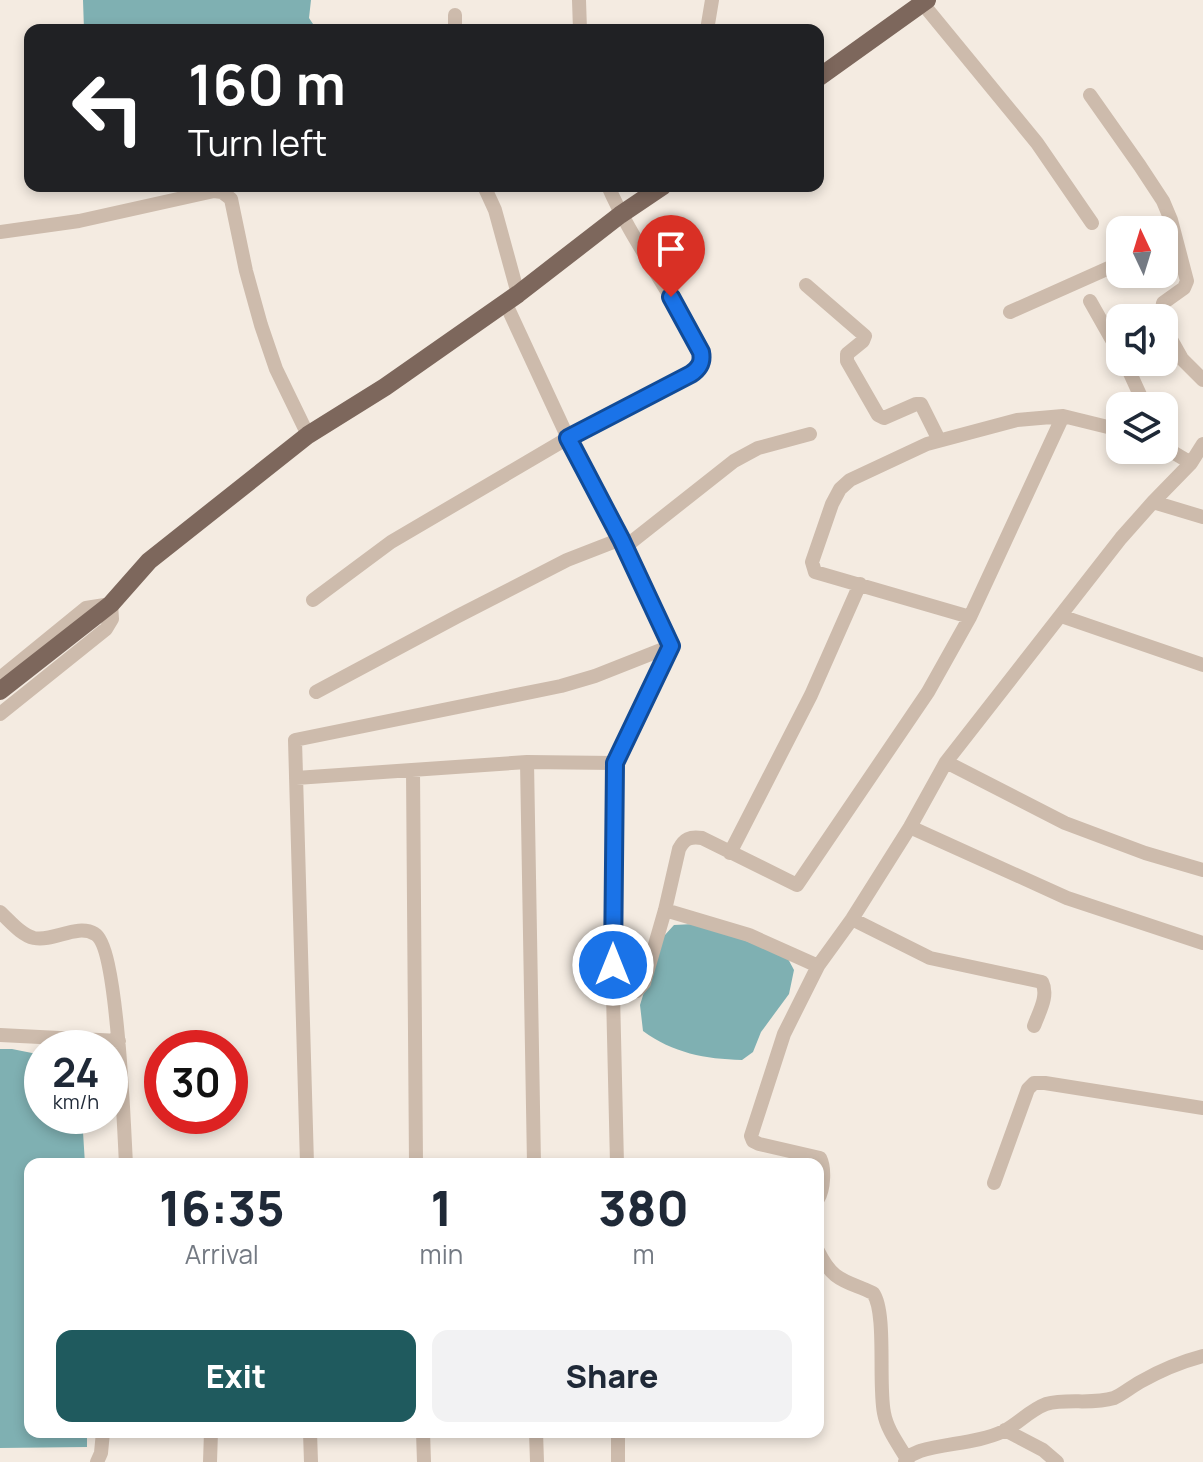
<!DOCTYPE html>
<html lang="en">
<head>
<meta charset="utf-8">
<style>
	:root { --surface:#fff; --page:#f2f2f3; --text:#1f2937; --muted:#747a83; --accent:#1f5a5e }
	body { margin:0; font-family:Manrope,sans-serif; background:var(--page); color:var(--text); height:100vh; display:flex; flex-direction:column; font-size:30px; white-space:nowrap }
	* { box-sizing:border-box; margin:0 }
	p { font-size:26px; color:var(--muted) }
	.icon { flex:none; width:44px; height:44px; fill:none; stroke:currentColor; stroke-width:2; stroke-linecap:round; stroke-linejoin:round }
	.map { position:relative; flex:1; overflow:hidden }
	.drawer { position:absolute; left:24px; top:1158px; width:800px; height:280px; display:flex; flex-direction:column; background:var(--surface); border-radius:16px; box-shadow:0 4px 12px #0003 }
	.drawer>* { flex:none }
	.top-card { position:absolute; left:24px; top:24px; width:800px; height:168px; border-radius:16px; box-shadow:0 4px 12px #0003; background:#202124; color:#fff; overflow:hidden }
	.needle { width:52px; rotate:356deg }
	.fabs { position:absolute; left:1106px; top:216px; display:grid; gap:16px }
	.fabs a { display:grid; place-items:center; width:72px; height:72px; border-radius:16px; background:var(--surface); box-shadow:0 4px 12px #0003; font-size:40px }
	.speed { position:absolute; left:24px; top:1030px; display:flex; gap:16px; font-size:40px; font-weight:700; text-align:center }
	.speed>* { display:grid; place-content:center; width:104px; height:104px; border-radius:50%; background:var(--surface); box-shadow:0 4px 12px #0003; line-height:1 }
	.speed small { font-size:20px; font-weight:400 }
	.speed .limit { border:12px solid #d22; background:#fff; color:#111 }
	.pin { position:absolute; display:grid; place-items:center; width:68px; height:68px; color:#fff; margin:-82px -34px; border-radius:50% 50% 50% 0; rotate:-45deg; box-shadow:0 0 8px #0007 }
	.pin .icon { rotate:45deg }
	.me { position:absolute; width:88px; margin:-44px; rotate:0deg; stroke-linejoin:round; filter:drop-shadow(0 0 6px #0008) }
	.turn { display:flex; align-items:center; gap:28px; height:168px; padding:0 32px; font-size:36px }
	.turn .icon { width:104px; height:104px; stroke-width:2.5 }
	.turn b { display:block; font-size:56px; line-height:68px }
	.eta { display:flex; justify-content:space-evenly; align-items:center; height:136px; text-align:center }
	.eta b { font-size:48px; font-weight:800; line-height:56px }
	.action { display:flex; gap:16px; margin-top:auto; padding:16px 32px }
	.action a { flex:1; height:92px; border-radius:16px; background:var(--accent); color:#fff; font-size:32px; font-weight:800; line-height:92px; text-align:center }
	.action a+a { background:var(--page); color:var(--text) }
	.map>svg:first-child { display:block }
	.water { fill:#7fb0b2 }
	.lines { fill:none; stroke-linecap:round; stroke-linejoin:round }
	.minor { stroke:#cdbbac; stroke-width:14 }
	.major { stroke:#7d675c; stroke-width:18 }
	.route-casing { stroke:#114b97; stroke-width:20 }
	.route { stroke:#1a73e8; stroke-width:14 }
</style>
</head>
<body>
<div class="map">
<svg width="1203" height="1462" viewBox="0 0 1203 1462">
	<rect width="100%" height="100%" fill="#f4ebe1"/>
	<path class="water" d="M83 0H311L309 18 317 30H84Z
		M694 924 718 930 787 957 794 970 789 994 761 1032 753 1052 742 1060C705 1059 673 1053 643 1031L640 1005 657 950 664 936 674 925Z
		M0 1049H12L42 1055V1116H82L85 1164H30V1432H87V1447L0 1448Z"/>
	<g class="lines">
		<path class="minor" d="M579 0 580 30
			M923 4 1037 143 1092 223
			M455 15V30
			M707 30 712 0
			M1090 95 1140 166 1163 201 1171 220 1187 281 1184 288 1163 303 1161 318
			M484 186 495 210 518 294
			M0 232 79 221 214 191 222 192 231 199 246 271 261 325 276 369 308 435
			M806 285 865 336 863 341 847 354V361L878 415 884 418 916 404H921L939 440
			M1090 301 1120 354
			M505 302 568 438 621 539 671 646 615 763 613 994 617 1164
			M1010 312 1120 263
			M1164 327 1182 359 1203 380
			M1125 362 1145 406
			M1164 447 1191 463
			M1153 502 1203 517
			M625 547 734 461 758 448 810 434
			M313 600 391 542 568 438 691 374C699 369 703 363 701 353 698 340 687 327 681 315 657 272 628 232 608 186
			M1061 616 1203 665
			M970 617 815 572 812 562 832 504 840 489 850 480 927 444 1017 420 1063 416 1120 430
			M0 678 86 608 111 604 112 619 106 629 0 714
			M316 692 458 616 567 560 621 539
			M527 762 534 1164
			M946 762 1065 823 1145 853 1203 870
			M413 770 416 1164
			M296 778 527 762 615 763
			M910 827 1067 898 1203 943
			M730 853 811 695 860 584
			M665 910 749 935 818 966
			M0 912C10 921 21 935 34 938 54 942 77 923 95 934 118 947 124 1131 126 1164
			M852 919 930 958 1042 982C1049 996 1039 1012 1034 1026
			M613 994 637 991 644 983 665 910 679 849C684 839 690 836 702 838L797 885 928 692 970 617 1063 416
			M0 1035 119 1041
			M307 1164 295 740 561 686 595 676 671 646
			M994 1183 1028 1089 1034 1083H1045L1203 1108
			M818 1199C824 1189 825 1168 820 1158L759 1144 753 1141 751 1136 784 1034 818 966 852 919 910 827 946 762 1121 538 1153 502 1191 463 1203 444
			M818 1251C833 1282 845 1280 873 1293 887 1312 878 1385 884 1413 887 1430 899 1445 907 1459
			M1005 1430 1043 1450 1057 1462
			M310 1432 311 1462
			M423 1432 424 1462
			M536 1432 537 1462
			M97 1462 101 1453 103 1432
			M210 1462 211 1432
			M618 1462V1432
			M905 1462 911 1455 920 1451C947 1443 978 1443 1004 1431 1019 1423 1030 1410 1046 1404 1068 1398 1092 1405 1114 1398 1123 1394 1131 1387 1140 1382 1161 1370 1180 1362 1203 1356"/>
		<path class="major" d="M818 78 927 0
			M0 691 111 604 149 561 308 435 385 387 518 294 620 215 663 186"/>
	</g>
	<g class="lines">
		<g class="route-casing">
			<path id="route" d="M613 965 615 763 671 646 621 539 568 438 691 374C700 368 703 362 701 352L671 297"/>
		</g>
		<use href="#route" class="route"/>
	</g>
</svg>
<div class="fabs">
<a><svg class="needle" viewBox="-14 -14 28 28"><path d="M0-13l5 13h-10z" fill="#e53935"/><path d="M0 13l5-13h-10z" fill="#747a83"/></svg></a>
<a><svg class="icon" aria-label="sound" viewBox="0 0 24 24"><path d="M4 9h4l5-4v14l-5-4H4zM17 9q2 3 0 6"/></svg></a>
<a><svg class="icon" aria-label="layers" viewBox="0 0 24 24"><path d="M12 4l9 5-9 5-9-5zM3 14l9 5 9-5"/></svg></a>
</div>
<div class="speed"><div>24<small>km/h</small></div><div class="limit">30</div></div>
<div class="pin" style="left:671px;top:297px;background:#d93025"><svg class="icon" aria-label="arrive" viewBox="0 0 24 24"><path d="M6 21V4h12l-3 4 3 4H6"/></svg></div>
<svg class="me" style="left:613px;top:965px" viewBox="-20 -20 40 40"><circle r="17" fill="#1a73e8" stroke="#fff" stroke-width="3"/><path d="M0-11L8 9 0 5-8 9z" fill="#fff"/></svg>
<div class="top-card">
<div class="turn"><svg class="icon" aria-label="left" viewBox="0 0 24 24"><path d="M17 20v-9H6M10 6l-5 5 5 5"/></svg><div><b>160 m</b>Turn left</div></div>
</div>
<section class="drawer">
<div class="eta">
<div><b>16:35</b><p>Arrival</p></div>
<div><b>1</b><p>min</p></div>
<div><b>380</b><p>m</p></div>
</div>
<div class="action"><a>Exit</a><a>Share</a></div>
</section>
</div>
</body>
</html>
